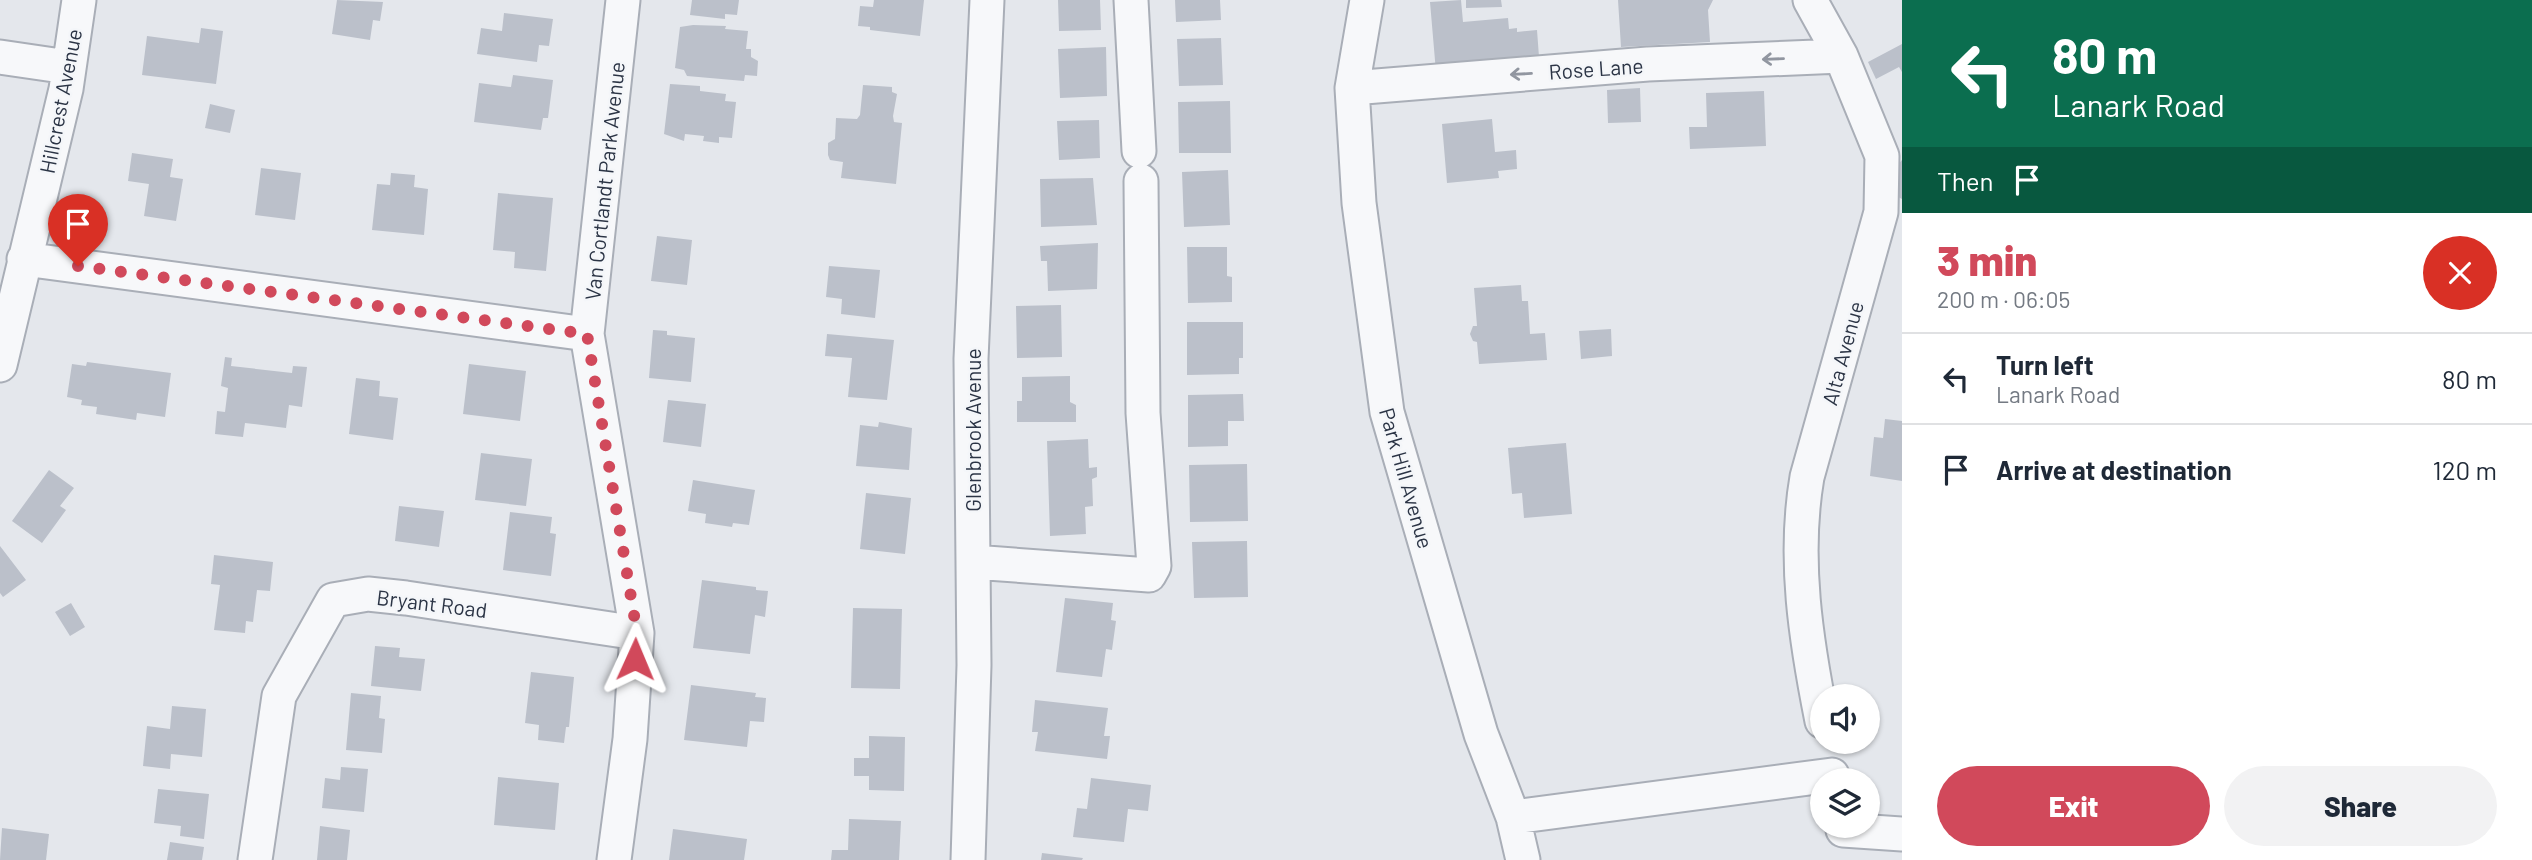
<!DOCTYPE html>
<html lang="en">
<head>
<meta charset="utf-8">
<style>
	:root { --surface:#fff; --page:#f2f2f3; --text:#1f2937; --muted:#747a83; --line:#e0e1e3; --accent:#d1495b }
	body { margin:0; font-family:Barlow,sans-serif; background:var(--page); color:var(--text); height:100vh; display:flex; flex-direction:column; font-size:26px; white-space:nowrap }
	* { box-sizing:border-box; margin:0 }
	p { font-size:23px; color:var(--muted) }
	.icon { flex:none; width:38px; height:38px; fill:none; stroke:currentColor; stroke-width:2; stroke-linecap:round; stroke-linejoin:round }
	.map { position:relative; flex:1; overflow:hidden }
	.side { display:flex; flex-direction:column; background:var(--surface); width:630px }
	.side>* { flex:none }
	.top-card { background:#0b6e4f; color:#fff; overflow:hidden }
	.tools { position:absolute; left:1810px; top:684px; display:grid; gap:14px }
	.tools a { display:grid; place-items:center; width:70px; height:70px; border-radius:50%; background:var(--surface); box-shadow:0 2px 5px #0004; font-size:35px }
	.pin { position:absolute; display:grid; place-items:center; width:60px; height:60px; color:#fff; margin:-72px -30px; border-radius:50% 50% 50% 0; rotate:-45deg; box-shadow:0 0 7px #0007 }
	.pin .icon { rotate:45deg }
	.me { position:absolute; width:77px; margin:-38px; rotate:1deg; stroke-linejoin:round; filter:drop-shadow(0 0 5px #0008) }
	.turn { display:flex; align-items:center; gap:24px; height:147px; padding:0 35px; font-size:32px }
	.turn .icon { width:91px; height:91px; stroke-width:2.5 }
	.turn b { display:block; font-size:49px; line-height:60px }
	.then { display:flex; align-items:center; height:66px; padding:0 35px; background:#0003; gap:14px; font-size:26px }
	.round { display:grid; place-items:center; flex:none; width:74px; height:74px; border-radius:37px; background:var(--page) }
	.summary { display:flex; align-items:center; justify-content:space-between; height:119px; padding:0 35px }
	h1 { font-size:42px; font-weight:800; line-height:52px; color:var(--accent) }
	.action { display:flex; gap:14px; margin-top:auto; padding:14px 35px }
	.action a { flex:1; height:80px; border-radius:42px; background:var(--accent); color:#fff; font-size:28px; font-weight:800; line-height:80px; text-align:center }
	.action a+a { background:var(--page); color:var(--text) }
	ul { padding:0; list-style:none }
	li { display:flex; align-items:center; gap:21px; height:91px; padding:0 35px; border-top:2px solid var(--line) }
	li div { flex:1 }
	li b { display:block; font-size:26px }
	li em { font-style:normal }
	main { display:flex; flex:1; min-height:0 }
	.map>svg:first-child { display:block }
	.building { fill:#bbc0ca }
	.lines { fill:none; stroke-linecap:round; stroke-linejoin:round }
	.minor-casing { stroke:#a9aeb7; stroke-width:37 }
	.minor { stroke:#f7f8fa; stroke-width:33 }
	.oneway { stroke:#9196a0 }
	.route { stroke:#d1495b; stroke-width:12; stroke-dasharray:0 21.6 }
	.labels { text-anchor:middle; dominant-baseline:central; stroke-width:5; stroke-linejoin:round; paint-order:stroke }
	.street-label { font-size:21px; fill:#2b3445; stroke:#f4f6f9 }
</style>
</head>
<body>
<main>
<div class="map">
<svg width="1902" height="860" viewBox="0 0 1902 860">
	<rect width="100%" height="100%" fill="#e4e7ec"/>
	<path class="building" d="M337 0 383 2 380 21 373 20 370 40 332 34Z
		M692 0H739L737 15 725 14V19L690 15Z
		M874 0H924L920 36 870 30V27L858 26 860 6 873 7Z
		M1058 0H1100L1101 30 1059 31Z
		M1175 0H1220L1221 20 1176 22Z
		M1461 0 1463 22 1508 18 1509 29 1517 28V32L1537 30 1539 57 1436 72 1430 2Z
		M1466 0H1501L1502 7 1466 8Z
		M1618 0H1713L1708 10 1710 42 1621 47Z
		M504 13 553 19 549 46 539 45 537 62 477 54 481 28 502 31Z
		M693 25 726 26 725 29 748 31 746 49H751V57L758 61 757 76 745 75 744 81 687 76 684 70 675 68 680 27Z
		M201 28 223 31 216 84 142 75 147 36 199 43Z
		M1221 38 1223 85 1179 86 1177 39Z
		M1902 44V72L1899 67 1876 79 1868 62Z
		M1106 47 1107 96 1060 98 1058 49Z
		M513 75 553 80 548 118H543L541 130 474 122 479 83 511 87Z
		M670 84 700 86V91L726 94 725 101 736 102 732 138 719 137V143L703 141 704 136 685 134 684 141 664 134Z
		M863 85 892 87V92L897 94 893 116 894 122 902 123 896 184 841 178 843 162 830 160 828 155V143L835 139 836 118 857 119 860 115Z
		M1640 88 1641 122 1608 123 1607 90Z
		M1764 91 1766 146 1690 149 1689 127H1707L1706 93Z
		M1230 101 1231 153H1179L1178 102Z
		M210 104 235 110 230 133 205 128Z
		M1492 119 1495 152 1516 150 1517 169 1498 171 1499 178 1447 183 1442 124Z
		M1099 120 1100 158 1059 160 1057 121Z
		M132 153 173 159 170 177 183 179 176 221 144 216 149 184 128 181Z
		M1902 160V199L1896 196 1899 189 1894 184 1896 167Z
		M261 168 301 173 295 220 255 215Z
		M1228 170 1230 225 1184 227 1182 172Z
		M391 173 415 175 414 187 428 189 424 235 372 230 377 184 390 185Z
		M1093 178 1097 225 1041 227 1040 179Z
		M498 193 553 198 546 271 514 268 515 252 493 250Z
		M657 236 692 240 687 285 651 281Z
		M1098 243 1097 289 1048 291 1047 261H1041L1040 246Z
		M1187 247H1227V276L1232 277V302L1188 303Z
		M829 266 880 270 875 318 841 314 842 299 826 297Z
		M1521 285 1522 301H1528L1530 334 1545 333 1547 360 1479 364 1477 342 1473 341 1470 334 1473 326H1477L1474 288Z
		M1061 305 1062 357 1017 358 1016 306Z
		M1187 322H1243V358H1239V374L1187 375Z
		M1611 329 1612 356 1581 359 1579 331Z
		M653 330 667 331V335L695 338 691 382 649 378Z
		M827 334 894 340 887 400 848 397 852 358 825 356Z
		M225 357 232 358 231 366 292 373 293 366 307 367 302 407 289 405 286 428 245 423 243 437 215 434 217 411 225 412 228 388 221 386Z
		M87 362 171 373 165 417 137 413 136 420 96 414 97 407 81 405 82 400 67 397 72 364 86 366Z
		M469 364 526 371 520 421 463 414Z
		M1070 376V402L1076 405V422H1017V401H1022V377Z
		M356 378 380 381 379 396 398 398 393 440 349 434Z
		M1243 394 1244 421H1228V446L1188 447V395Z
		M668 400 706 404 701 447 663 442Z
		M1885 419 1902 421V481L1870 476 1874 437 1883 438Z
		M879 422 912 428 909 470 856 466 860 425 878 427Z
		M1088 439 1089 468 1097 467V477L1092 479 1093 506 1085 507 1086 534 1050 536 1047 441Z
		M1566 443 1572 514 1524 518 1522 493 1512 494 1508 448Z
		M481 453 532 459 526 506 475 500Z
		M1247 464 1248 521 1190 522 1189 465Z
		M49 470 74 488 60 506 66 510 42 543 12 521Z
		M693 480 755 490 749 525 733 523 732 527 705 523 706 514 688 511Z
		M866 493 911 498 905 554 860 549Z
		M399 506 444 511 439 547 395 541Z
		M510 512 552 517 550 533 556 534 551 576 503 570Z
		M1247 541 1248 597 1194 598 1192 542Z
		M0 546 26 580 3 597 0 593Z
		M214 555 273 562 270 591 257 590 253 622 246 621 245 633 214 630 220 585 211 584Z
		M702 580 756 587V590L768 591 765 617 755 615 750 654 693 648Z
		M1065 598 1113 603 1111 620 1116 621 1112 650 1106 649 1102 677 1056 672Z
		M71 603 85 627 70 636 55 612Z
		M853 608 902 609 900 689 851 688Z
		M375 646 400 648 399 657 425 659 421 691 371 686Z
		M531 672 574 677 569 727H566L564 743 538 740 539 725 525 723Z
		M691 685 756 693 755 697 766 698 764 722 750 721 747 747 684 740Z
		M351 693 381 696 379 718 385 719 382 753 346 750Z
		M1035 700 1108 708 1104 736H1110L1107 759 1035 751 1038 732H1032Z
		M172 706 206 709 202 757 171 754 170 769 143 766 147 726 170 729Z
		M869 736 905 737 904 791 869 790V776H854V758H869Z
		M341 767 368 769 364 812 322 808 325 778 340 780Z
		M498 777 559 783 555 830 494 825Z
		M1091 778 1151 785 1148 811 1128 809 1124 842 1073 837 1077 808 1087 809Z
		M158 789 209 794 204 839 180 836 181 826 154 823Z
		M849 819 901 821 899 860H831L832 850H848Z
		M320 826 350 830 347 860H317Z
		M2 828 49 834 46 860H0Z
		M673 829 747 839 744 860H669Z
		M170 842 204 847 202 860H167Z
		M1042 853 1083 858 1082 860H1041Z"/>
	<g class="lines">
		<g class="minor-casing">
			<path id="minor" d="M1131 0 1139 151
				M1367 0 1352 88 1359 203 1387 412 1481 734 1513 817 1523 860
				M1810 0 1841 56 1882 156 1881 212 1807 477C1793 559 1806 641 1822 721
				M0 57 68 67
				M1352 88 1648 64 1841 56
				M24 259 587 334
				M0 365 66 89 79 0
				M973 562 1149 575 1154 566 1143 413 1141 181
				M1513 817 1832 775
				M1843 830 1902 834
				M255 860 279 696 333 600 368 594 406 598 637 633
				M614 860 630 739 637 633 587 334 623 0
				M968 860 974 665 971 359 987 0"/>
		</g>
		<use href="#minor" class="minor"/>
	</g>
	<defs><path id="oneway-shaft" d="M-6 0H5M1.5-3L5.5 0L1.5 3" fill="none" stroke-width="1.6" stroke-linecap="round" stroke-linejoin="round" transform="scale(1.75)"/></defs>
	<g class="oneway">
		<use href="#oneway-shaft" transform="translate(1773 59) rotate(178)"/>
		<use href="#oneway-shaft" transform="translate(1521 74) rotate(177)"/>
	</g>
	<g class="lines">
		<path class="route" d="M78 266 587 334 637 633 635 659"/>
	</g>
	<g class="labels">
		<g class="street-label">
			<text transform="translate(1596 68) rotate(-4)">Rose Lane</text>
			<text transform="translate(60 101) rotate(-79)">Hillcrest Avenue</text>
			<text transform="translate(604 181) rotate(-84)">Van Cortlandt Park Avenue</text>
			<text transform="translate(1842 353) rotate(-75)">Alta Avenue</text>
			<text transform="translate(972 430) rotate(-90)">Glenbrook Avenue</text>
			<text transform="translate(1407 478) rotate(74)">Park Hill Avenue</text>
			<text transform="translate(432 603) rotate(7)">Bryant Road</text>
		</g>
	</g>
</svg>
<div class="tools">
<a><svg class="icon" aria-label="sound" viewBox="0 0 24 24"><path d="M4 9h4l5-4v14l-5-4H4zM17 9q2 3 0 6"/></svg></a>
<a><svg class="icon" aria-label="layers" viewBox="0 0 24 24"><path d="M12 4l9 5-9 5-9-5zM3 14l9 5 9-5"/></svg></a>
</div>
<div class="pin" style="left:78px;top:266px;background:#d93025"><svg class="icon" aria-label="arrive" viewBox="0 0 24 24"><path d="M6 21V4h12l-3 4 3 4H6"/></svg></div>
<svg class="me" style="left:635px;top:659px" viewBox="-20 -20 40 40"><path d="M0-17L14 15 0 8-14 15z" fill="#d1495b" stroke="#fff" stroke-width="4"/></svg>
</div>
<section class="side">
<div class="top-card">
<div class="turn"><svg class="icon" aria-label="left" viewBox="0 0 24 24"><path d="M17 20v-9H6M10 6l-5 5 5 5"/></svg><div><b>80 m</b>Lanark Road</div></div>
<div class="then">Then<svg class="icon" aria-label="arrive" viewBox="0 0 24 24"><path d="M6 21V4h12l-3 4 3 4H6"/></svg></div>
</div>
<div class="summary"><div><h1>3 min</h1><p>200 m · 06:05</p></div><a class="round" style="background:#d93025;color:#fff"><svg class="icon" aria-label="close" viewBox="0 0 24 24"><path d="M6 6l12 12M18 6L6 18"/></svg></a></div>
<ul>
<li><svg class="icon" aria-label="left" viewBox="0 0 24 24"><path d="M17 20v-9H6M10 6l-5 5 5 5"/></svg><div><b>Turn left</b><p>Lanark Road</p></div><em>80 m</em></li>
<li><svg class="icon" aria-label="arrive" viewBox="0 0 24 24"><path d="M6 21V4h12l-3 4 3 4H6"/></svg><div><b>Arrive at destination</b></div><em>120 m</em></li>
</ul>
<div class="action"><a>Exit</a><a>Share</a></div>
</section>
</main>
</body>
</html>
